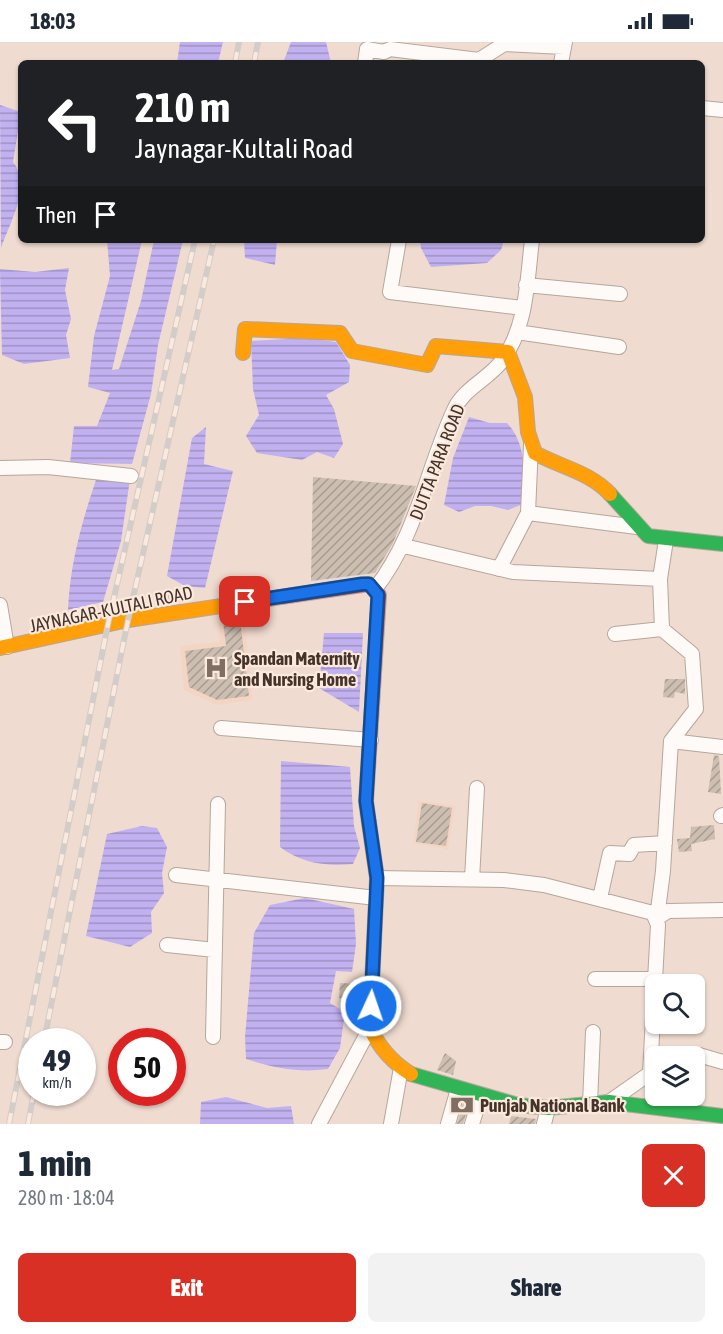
<!DOCTYPE html>
<html lang="en">
<head>
<meta charset="utf-8">
<style>
	:root { --surface:#fff; --page:#f2f2f3; --text:#1f2937; --muted:#747a83; --accent:#d93025 }
	body { margin:0; font-family:"Asap Condensed",sans-serif; background:var(--page); color:var(--text); height:100vh; display:flex; flex-direction:column; font-size:22px; white-space:nowrap }
	* { box-sizing:border-box; margin:0 }
	p { font-size:20px; color:var(--muted) }
	.icon { flex:none; width:33px; height:33px; fill:none; stroke:currentColor; stroke-width:2; stroke-linecap:round; stroke-linejoin:round }
	.map { position:relative; height:1082px; overflow:hidden }
	.panel { display:flex; flex-direction:column; background:var(--surface); flex:1 }
	.panel>* { flex:none }
	.banner { position:absolute; left:18px; top:18px; width:687px; height:183px; border-radius:9px; box-shadow:0 2px 4px #0004; background:#202124; color:#fff; overflow:hidden }
	.fabs { position:absolute; left:645px; top:932px; display:grid; gap:12px }
	.fabs a { display:grid; place-items:center; width:60px; height:60px; border-radius:9px; background:var(--surface); box-shadow:0 2px 4px #0004; font-size:30px }
	.speed { position:absolute; left:18px; top:986px; display:flex; gap:12px; font-size:30px; font-weight:700; text-align:center }
	.speed>* { display:grid; place-content:center; width:78px; height:78px; border-radius:50%; background:var(--surface); box-shadow:0 2px 4px #0004; line-height:1 }
	.speed small { font-size:15px; font-weight:400 }
	.speed .limit { border:9px solid #d22; background:#fff; color:#111 }
	.pin { position:absolute; display:grid; place-items:center; width:51px; height:51px; color:#fff; margin:-26px; border-radius:12px; box-shadow:0 3px 9px #0006 }
	.me { position:absolute; width:66px; margin:-33px; rotate:3deg; stroke-linejoin:round; filter:drop-shadow(0 0 4px #0008) }
	.turn { display:flex; align-items:center; gap:21px; height:126px; padding:0 18px; font-size:27px }
	.turn .icon { width:78px; height:78px; stroke-width:2.5 }
	.turn b { display:block; font-size:42px; line-height:51px }
	.then { display:flex; align-items:center; height:57px; padding:0 18px; background:#0003; gap:12px; font-size:22px }
	.round { display:grid; place-items:center; flex:none; width:63px; height:63px; border-radius:9px; background:var(--page) }
	.head { display:flex; align-items:center; justify-content:space-between; height:102px; padding:0 18px }
	h1 { font-size:36px; font-weight:800; line-height:45px }
	.cta { display:flex; gap:12px; margin-top:auto; padding:12px 18px }
	.cta a { flex:1; height:69px; border-radius:9px; background:var(--accent); color:#fff; font-size:24px; font-weight:800; line-height:69px; text-align:center }
	.cta a+a { background:var(--page); color:var(--text) }
	.status { display:flex; justify-content:space-between; align-items:center; height:42px; padding:0 30px; background:var(--surface); direction:ltr }
	.status svg { height:16px; fill:currentColor }
	.map>svg:first-child { display:block }
	.built { fill:#f4d4c2 }
	.water { fill:url(#water-rules) }
	.building { fill:url(#building-hatch) }
	.lines { fill:none; stroke-linecap:round; stroke-linejoin:round }
	.street-casing { stroke:#b7a69c; stroke-width:16 }
	.fast-casing { stroke:#b7a69c; stroke-width:16 }
	.slow-casing { stroke:#b7a69c; stroke-width:16 }
	.jam-casing { stroke:#b7a69c; stroke-width:16 }
	.street { stroke:#fdfaf8; stroke-width:14 }
	.fast { stroke:#30b455; stroke-width:14 }
	.slow { stroke:#ff9f0a; stroke-width:14 }
	.jam { stroke:#e5322d; stroke-width:14 }
	.rail-casing { stroke:#d3cdc9; stroke-width:6 }
	.rail { stroke:#fce9de; stroke-width:4; stroke-dasharray:11; stroke-linecap:butt }
	.route-casing { stroke:#114b97; stroke-width:15 }
	.route { stroke:#1a73e8; stroke-width:10 }
	.labels { text-anchor:middle; dominant-baseline:central; stroke-width:4.5; stroke-linejoin:round; paint-order:stroke }
	.street-label { font-size:18px; fill:#453329; stroke:#fce9de }
	.poi-label { font-size:18px; font-weight:bold; fill:#453329; stroke:#fce9de; text-anchor:start }
</style>
</head>
<body>
<div class="status"><b>18:03</b><svg viewBox="0 0 49 12"><path d="M0 12V9h3v3zM5 12V6h3v6zM10 12V3h3v9zM15 12V0h3v12zM26 1h20v11H26zM47 4h2v5h-2z"/></svg></div>
<div class="map">
<svg width="723" height="1082" viewBox="0 0 723 1082">
	<defs>
		<pattern id="water-rules" width="6" height="5" patternUnits="userSpaceOnUse" patternTransform="scale(1.5)"><rect width="6" height="5" fill="#c2b1f0"/><path d="M0 2.5h6" fill="none" stroke="#9f91c2"/></pattern>
		<pattern id="building-hatch" width="6" height="6" patternUnits="userSpaceOnUse" patternTransform="scale(1.5)"><rect width="6" height="6" fill="#cdbeb2"/><path d="M-1 1l2-2M0 6l6-6M5 7l2-2" fill="none" stroke="#a89b91"/></pattern>
	</defs>
	<rect width="100%" height="100%" fill="#efdbd0"/>
	<path class="built" d="M244 572 252 658 217 663 184 648 180 604 220 600 218 574Z
		M419 759 455 764 448 807 413 801Z"/>
	<path class="water" d="M180 0H223L218 21H177Z
		M291 0H326L331 21H283Z
		M0 63 21 70 13 120C32 144 10 180 1 206Z
		M107 198H142L112 328 119 327 141 259 154 198H183L158 303 151 352 132 422 70 421 74 384H97L110 351 88 345 94 294 110 234Z
		M244 198H277L275 223 245 216Z
		M420 198H504L501 208 487 221 431 225 421 206Z
		M69 226 65 248 71 277 66 293 70 316 24 322 2 313 0 227 35 230Z
		M306 296 336 300 350 323 349 340 326 353 334 367 343 402 334 416 317 410 302 418 257 411 246 394 259 373 253 347 251 299Z
		M469 375 490 381H507C527 402 525 434 523 462L508 468 491 464H475L459 470 444 463 453 416Z
		M206 385 204 422 233 429 205 546 185 544 167 534 192 396Z
		M97 435 130 437 121 499 103 560 68 568C70 521 82 479 97 435Z
		M324 591H363L359 670 319 646Z
		M281 719 350 725 354 784 360 806 353 822C325 824 303 822 280 805Z
		M142 784 157 786 167 805 162 831 164 851 151 870 152 891 130 905 86 894 107 792Z
		M305 856 354 867 356 902 352 930 336 929 330 961 345 970 340 1006 328 1027C299 1031 274 1026 246 1017L245 995 254 891 270 863Z
		M226 1055 267 1066 291 1064 294 1082H200L201 1060Z"/>
	<path class="building" d="M313 435 416 444 393 501 375 531 311 539Z
		M174 552V559L155 562 156 554Z
		M240 577 249 654 217 658 189 645 185 609 226 604 223 579Z
		M665 637H685V652L675 650 674 656 663 655Z
		M714 713 719 714 721 752 708 750Z
		M422 761 452 766 446 804 416 800Z
		M714 783 715 797 691 802 692 809 679 810 677 797 690 796 691 785Z
		M340 941 360 942 358 960 339 956Z
		M445 1011 456 1019 453 1033 437 1028Z
		M463 1061 469 1062 463 1082H457Z
		M511 1074 536 1077 535 1082H509Z"/>
	<g class="lines">
		<g class="street-casing">
			<path id="street" d="M365 21 367 7 384 10 390 7 479 18 504 2 564 5
				M561 21 565 0
				M702 66 723 68
				M399 198 390 250 523 266
				M526 243 620 252
				M517 290 619 305
				M0 426 48 425 131 434
				M528 471 637 485
				M404 504 513 530 660 537 666 498
				M499 527 528 471 531 402
				M375 547C417 493 426 429 454 368 464 346 487 338 501 320 527 286 527 239 532 198
				M0 563 7 605
				M615 592 662 587
				M221 686 371 698
				M671 699 723 705
				M721 774 723 773
				M176 833 376 856
				M377 836 504 838 544 843 653 871 658 883 650 1031
				M472 837 477 746
				M600 856 610 811 629 812 634 803 665 801
				M657 876 663 829 671 699 696 667 692 612 662 587 660 537
				M657 876 668 869 723 868
				M167 903 215 908
				M595 937H655
				M213 995 218 762
				M0 1000H5
				M684 1014 699 1013 723 1020
				M609 1060 656 1027
				M590 1062 593 990
				M319 1082 370 986
				M391 1082 401 1026
				M448 1082 458 1047
				M472 1082 481 1053
				M544 1082 548 1066"/>
		</g>
		<g class="fast-casing">
			<path id="fast" d="M610 452 648 494 723 502
				M411 1032 518 1063 548 1066 609 1060 723 1074"/>
		</g>
		<g class="slow-casing">
			<path id="slow" d="M243 311 245 287 340 291 352 309 427 323 436 304 508 310 525 355 528 390 535 411C560 425 590 430 610 452
				M0 606 128 578 281 555
				M369 781 377 836 370 986C379 1005 393 1021 411 1032"/>
		</g>
		<g class="jam-casing">
			<path id="jam" d="M281 555 369 542 379 553 366 759 369 781"/>
		</g>
		<use href="#street" class="street"/>
		<use href="#fast" class="fast"/>
		<use href="#slow" class="slow"/>
		<use href="#jam" class="jam"/>
		<g class="rail-casing">
			<path id="rail" d="M235 21 239 0
				M254 21 258 0
				M44 999 128 578 214 198
				M9 1082 108 582 195 198
				M28 1082 34 1050"/>
		</g>
		<use href="#rail" class="rail"/>
	</g>
	<g class="lines">
		<g class="route-casing">
			<path id="route" d="M245 560 362 542H369L378 553 366 759 377 836 371 964"/>
		</g>
		<use href="#route" class="route"/>
	</g>
	<defs>
		<g id="hospital-bare" transform="scale(1.8)"><path d="M-5-5h3v3.5h4V-5h3V5h-3V1.5h-4V5h-3Z" fill="#806e63" stroke="#fce9de" stroke-width="2.5" paint-order="stroke"/></g>
		<g id="bank-bare" transform="scale(1.8)"><path d="M-6-4H6V4H-6ZM0-2.3a2.3 2.3 0 1 0 0 4.6a2.3 2.3 0 1 0 0-4.6Z" fill="#806e63" stroke="#fce9de" stroke-width="2.5" paint-order="stroke"/></g>
	</defs>
	<g fill-rule="evenodd">
		<use href="#hospital-bare" x="216" y="626"/>
		<use href="#bank-bare" x="462" y="1063"/>
	</g>
	<g class="labels">
		<g class="street-label">
			<text transform="translate(437 420) rotate(-69)">DUTTA PARA ROAD</text>
			<text transform="translate(111 567) rotate(-12)">JAYNAGAR-KULTALI ROAD</text>
		</g>
		<g class="poi-label">
			<text x="234" y="616">Spandan Maternity<tspan x="234" dy="21">and Nursing Home</tspan></text>
			<text x="480" y="1063">Punjab National Bank</text>
		</g>
	</g>
</svg>
<div class="fabs">
<a><svg class="icon" aria-label="search" viewBox="0 0 24 24"><circle cx="10" cy="10" r="6"/><path d="M15 15l6 6"/></svg></a>
<a><svg class="icon" aria-label="layers" viewBox="0 0 24 24"><path d="M12 4l9 5-9 5-9-5zM3 14l9 5 9-5"/></svg></a>
</div>
<div class="speed"><div>49<small>km/h</small></div><div class="limit">50</div></div>
<div class="pin" style="left:245px;top:560px;background:#d93025"><svg class="icon" aria-label="arrive" viewBox="0 0 24 24"><path d="M6 21V4h12l-3 4 3 4H6"/></svg></div>
<svg class="me" style="left:371px;top:964px" viewBox="-20 -20 40 40"><circle r="17" fill="#1a73e8" stroke="#fff" stroke-width="3"/><path d="M0-11L8 9 0 5-8 9z" fill="#fff"/></svg>
<div class="banner">
<div class="turn"><svg class="icon" aria-label="left" viewBox="0 0 24 24"><path d="M17 20v-9H6M10 6l-5 5 5 5"/></svg><div><b>210 m</b>Jaynagar-Kultali Road</div></div>
<div class="then">Then<svg class="icon" aria-label="arrive" viewBox="0 0 24 24"><path d="M6 21V4h12l-3 4 3 4H6"/></svg></div>
</div>
</div>
<section class="panel">
<div class="head"><div><h1>1 min</h1><p>280 m · 18:04</p></div><a class="round" style="background:#d93025;color:#fff"><svg class="icon" aria-label="close" viewBox="0 0 24 24"><path d="M6 6l12 12M18 6L6 18"/></svg></a></div>
<div class="cta"><a>Exit</a><a>Share</a></div>
</section>
</body>
</html>
